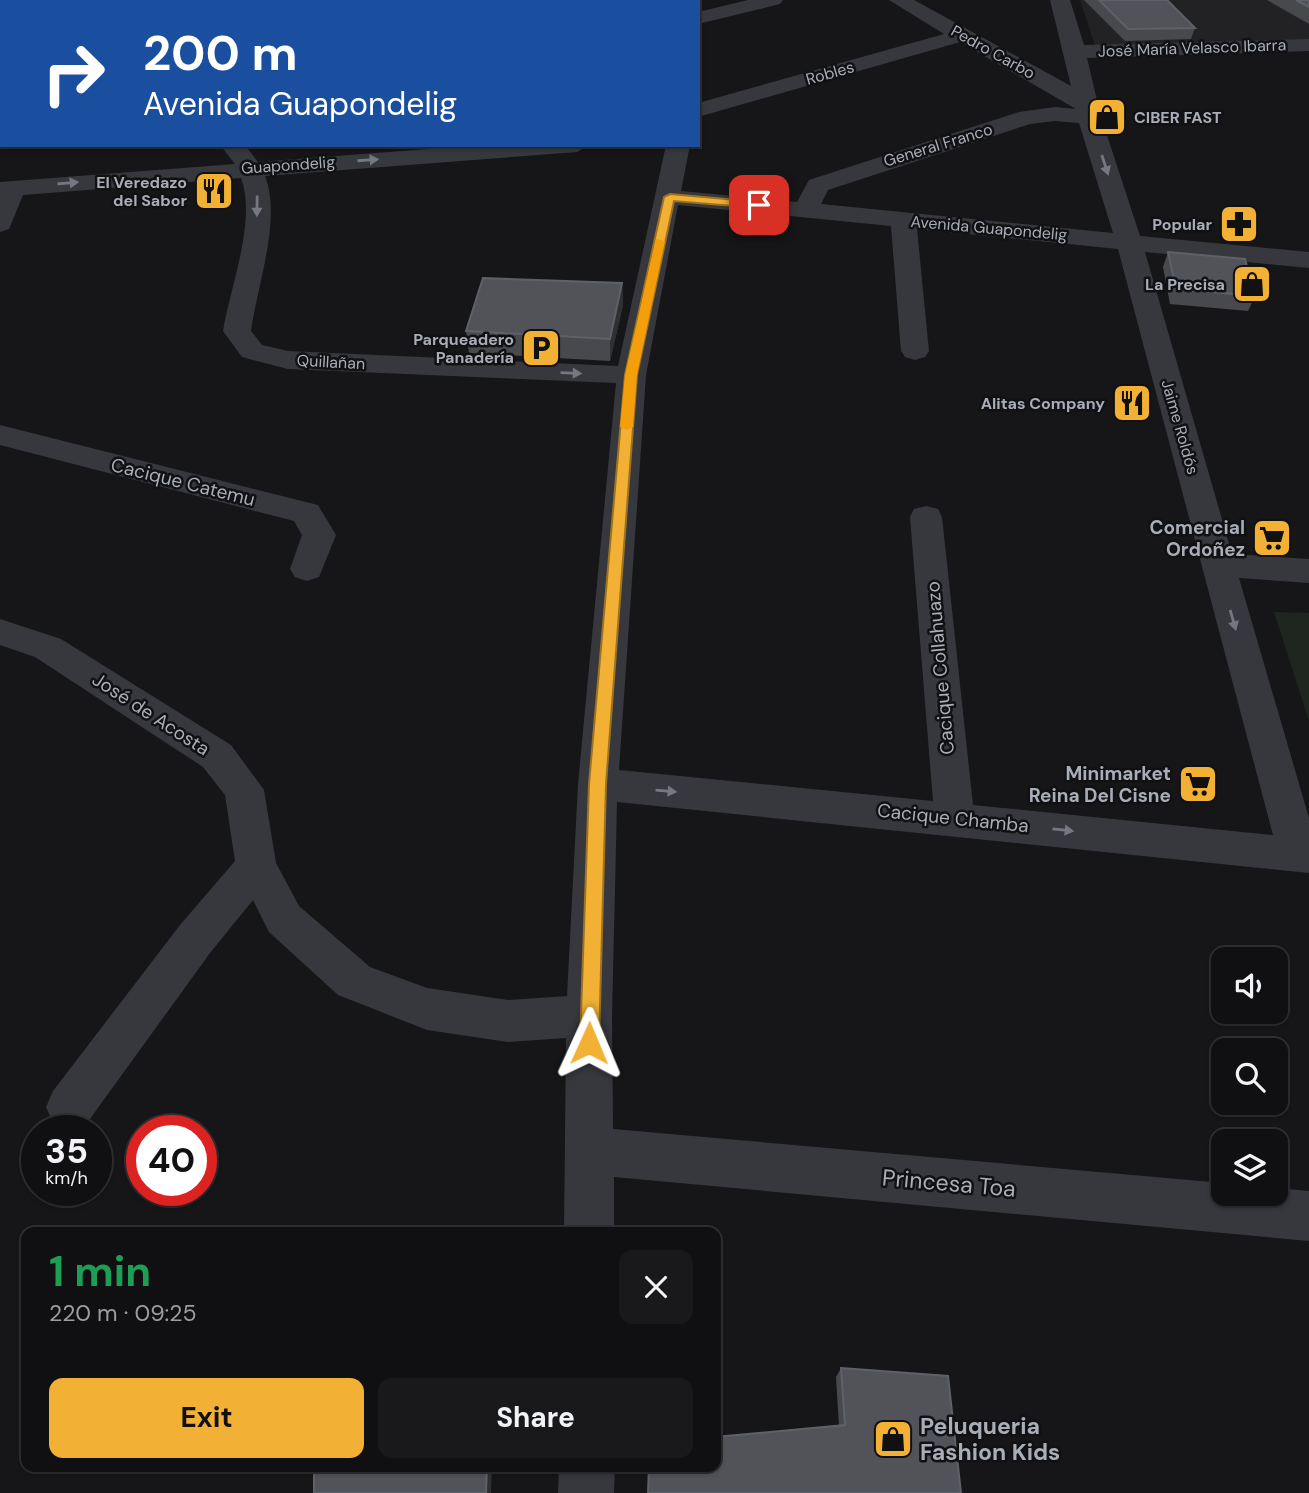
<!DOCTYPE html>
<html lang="en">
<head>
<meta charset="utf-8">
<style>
	:root { --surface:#101012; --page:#19191b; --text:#f1f3f6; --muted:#9c9d9f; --line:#303032; --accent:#f2b134 }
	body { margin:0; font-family:"DM Sans",sans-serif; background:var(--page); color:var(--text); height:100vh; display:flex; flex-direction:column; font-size:26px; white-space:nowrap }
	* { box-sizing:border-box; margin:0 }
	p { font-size:23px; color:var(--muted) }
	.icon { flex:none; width:38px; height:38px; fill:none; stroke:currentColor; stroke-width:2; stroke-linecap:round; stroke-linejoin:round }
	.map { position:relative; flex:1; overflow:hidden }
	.details { position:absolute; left:21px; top:1227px; width:700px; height:245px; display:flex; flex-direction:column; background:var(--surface); border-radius:14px; box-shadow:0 2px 5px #0004,0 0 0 2px var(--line) }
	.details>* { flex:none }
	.top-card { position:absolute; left:0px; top:0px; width:700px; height:147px; box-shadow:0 2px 5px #0004,0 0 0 2px var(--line); background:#1a4fa0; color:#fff; overflow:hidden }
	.buttons { position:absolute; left:1211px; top:947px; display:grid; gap:14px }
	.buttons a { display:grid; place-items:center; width:77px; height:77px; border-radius:14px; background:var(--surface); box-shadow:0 2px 5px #0004,0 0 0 2px var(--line); font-size:35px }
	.speed { position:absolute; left:21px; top:1115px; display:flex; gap:14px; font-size:35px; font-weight:700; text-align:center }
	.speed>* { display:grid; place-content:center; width:91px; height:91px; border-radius:50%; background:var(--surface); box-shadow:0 2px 5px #0004,0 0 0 2px var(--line); line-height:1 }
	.speed small { font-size:18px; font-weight:400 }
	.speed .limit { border:10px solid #d22; background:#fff; color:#111 }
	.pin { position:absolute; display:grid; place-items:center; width:60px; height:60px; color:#fff; margin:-30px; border-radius:14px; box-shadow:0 4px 10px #0006 }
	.me { position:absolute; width:77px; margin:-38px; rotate:1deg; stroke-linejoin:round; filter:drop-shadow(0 0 5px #0008) }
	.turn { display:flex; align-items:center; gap:24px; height:147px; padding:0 28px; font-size:32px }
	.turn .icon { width:91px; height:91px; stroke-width:2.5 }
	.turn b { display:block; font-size:49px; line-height:60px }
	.round { display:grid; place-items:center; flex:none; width:74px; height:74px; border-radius:14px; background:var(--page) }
	.summary { display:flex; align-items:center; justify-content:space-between; height:119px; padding:0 28px }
	h1 { font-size:42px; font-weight:700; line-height:52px; color:#1e9e55 }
	.action { display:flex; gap:14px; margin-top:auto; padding:14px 28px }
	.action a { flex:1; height:80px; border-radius:14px; background:var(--accent); color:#111; font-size:28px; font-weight:700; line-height:80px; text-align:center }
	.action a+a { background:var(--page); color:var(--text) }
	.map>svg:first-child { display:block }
	.built { fill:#222225 }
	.green { fill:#1e261f }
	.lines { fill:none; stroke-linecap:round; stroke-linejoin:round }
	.minor { fill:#37383d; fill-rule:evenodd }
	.wall { fill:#47494d }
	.shaded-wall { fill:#2f3033 }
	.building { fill:#525359; stroke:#5f6168; stroke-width:2 }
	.oneway { fill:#757881 }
	.route { fill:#f2b134; stroke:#9d7322; stroke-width:2 }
	.slow { fill:#f59e0b }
	.labels { text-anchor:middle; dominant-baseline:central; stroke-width:5; stroke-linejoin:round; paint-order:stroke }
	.far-street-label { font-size:16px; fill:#a8adb8; stroke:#111113 }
	.far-poi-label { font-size:16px; font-weight:bold; fill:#a8adb8; stroke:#111113; text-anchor:end }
	.street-label { font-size:19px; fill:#a8adb8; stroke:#111113 }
	.poi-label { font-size:19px; font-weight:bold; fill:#a8adb8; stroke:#111113; text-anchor:end }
	.near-street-label { font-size:23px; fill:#a8adb8; stroke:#111113 }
	.near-poi-label { font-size:23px; font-weight:bold; fill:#a8adb8; stroke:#111113; text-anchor:start }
</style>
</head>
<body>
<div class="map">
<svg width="1309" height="1493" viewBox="0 0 1309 1493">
	<rect width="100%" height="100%" fill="#161618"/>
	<path class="built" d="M1080 0H1309V40L1095 46Z"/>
	<path class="green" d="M1274 612 1309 613V721Z"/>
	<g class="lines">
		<path class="minor" d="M76 0H103L75 2Z
			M607 0H628L629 2H608Z
			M748 0H783L780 4 698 24V12Z
			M889 0H914L1071 86 1050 0H1070L1084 45 1309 39V51L1087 58 1101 117 1140 236 1309 252V268L1145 252 1232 554 1309 559V583L1239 578 1309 818V873L617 802 612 1016 613 1129 1223 1183V1194H1276V1188L1309 1191V1241L614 1177V1232H564L566 1038 508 1042 427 1030 338 995 269 932 253 900 210 953 87 1123 70 1130 53 1123 46 1107 53 1091 180 925 235 861 225 795 203 767 35 657 0 645V619L61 639 231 745 264 790 276 863 299 906 370 967 427 988 508 1000 567 996 578 784 616 383 288 369 242 357 223 331C230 287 257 220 241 178L23 195 9 229 0 232V182L235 164 220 145H245L258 162 480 145H589L577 152 265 176C282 219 257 286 251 331L262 345 288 351 618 366 666 145H690L681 191 797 202 809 180 1019 112 1055 107 1076 109 960 42 698 117V103L944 34ZM1055 121 1079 123 1113 233 821 204 828 190 1030 124ZM678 205 891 226 901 351 905 357 915 360 925 357 929 351 917 229 1118 249 1273 835 973 805 942 517 938 509 926 506 914 509 910 517 933 801 619 770 646 375Z
			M0 14H2V26H0Z
			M0 425 318 505 336 535 319 577 307 581 295 577 290 569 302 535 294 521 0 445Z
			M559 1466H615L614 1493H558Z"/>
	</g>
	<path class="wall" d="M1084 0H1167L1195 28 1191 39 1125 41Z
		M1267 0H1309V24Z
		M1168 252 1255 296 1248 311 1170 304 1163 267Z
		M622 283 623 305 610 361 469 353 466 331Z
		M841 1368 961 1493 839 1426 836 1377Z"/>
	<path class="shaded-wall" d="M622 283 623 305 610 361V339Z
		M487 1466H492L491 1493H486Z"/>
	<path class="building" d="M1099 0H1167L1195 28 1128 29Z
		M1296 0H1309V7Z
		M1168 252 1245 259 1255 296 1176 289Z
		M483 278 622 283 610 339 466 331Z
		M841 1368 948 1376 961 1493H648L649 1466H716V1437L845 1425Z
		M314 1466H487L486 1493H314Z"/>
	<defs><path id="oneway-solid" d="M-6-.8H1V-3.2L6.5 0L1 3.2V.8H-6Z" transform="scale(1.75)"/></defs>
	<g class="oneway">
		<use href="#oneway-solid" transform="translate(368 160) rotate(-4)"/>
		<use href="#oneway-solid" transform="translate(1105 165) rotate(72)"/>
		<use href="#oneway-solid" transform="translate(68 183) rotate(-5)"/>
		<use href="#oneway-solid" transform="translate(257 206) rotate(91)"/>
		<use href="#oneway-solid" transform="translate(571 373) rotate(2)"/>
		<use href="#oneway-solid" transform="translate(1233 620) rotate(74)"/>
		<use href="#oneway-solid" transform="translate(666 791) rotate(5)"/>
		<use href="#oneway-solid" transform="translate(1063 830) rotate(6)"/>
	</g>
	<path class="route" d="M670 194 759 202 765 205 759 208 674 201 637 375 606 784 599 1043 596 1049 589 1052 582 1049 580 1043 589 784 625 375 664 197Z"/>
	<path class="slow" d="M656 239 665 241 637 375 633 427 627 430 620 427 625 375Z"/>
	<defs>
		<g id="shop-square" transform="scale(2.0125)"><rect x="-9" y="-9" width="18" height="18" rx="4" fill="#f2b134" stroke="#111113"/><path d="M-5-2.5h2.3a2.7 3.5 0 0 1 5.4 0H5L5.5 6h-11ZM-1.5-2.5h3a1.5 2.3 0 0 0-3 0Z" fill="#111"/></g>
		<g id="restaurant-square" transform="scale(2.0125)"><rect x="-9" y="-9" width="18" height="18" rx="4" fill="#f2b134" stroke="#111113"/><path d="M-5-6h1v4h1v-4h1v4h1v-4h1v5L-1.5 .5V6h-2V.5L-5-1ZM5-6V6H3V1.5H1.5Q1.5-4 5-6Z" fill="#111"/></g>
		<g id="pharmacy-square" transform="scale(2.0125)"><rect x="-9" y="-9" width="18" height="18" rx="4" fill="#f2b134" stroke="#111113"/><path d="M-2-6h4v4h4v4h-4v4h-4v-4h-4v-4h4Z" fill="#111"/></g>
		<g id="parking-square" transform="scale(2.0125)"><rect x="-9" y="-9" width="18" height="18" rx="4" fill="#f2b134" stroke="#111113"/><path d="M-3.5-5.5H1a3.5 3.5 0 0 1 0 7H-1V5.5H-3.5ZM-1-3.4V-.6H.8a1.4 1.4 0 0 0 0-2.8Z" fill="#111"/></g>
		<g id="supermarket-square" transform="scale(2.0125)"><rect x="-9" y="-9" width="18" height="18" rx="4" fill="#f2b134" stroke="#111113"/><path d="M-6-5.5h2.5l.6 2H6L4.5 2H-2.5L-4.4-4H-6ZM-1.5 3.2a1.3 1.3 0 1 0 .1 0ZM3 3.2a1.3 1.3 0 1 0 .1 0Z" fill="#111"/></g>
	</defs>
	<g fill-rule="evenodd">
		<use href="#shop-square" x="1107" y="117"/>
		<use href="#restaurant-square" x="214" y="191"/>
		<use href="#pharmacy-square" x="1239" y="224"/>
		<use href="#shop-square" x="1252" y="284"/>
		<use href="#parking-square" x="541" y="348"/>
		<use href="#restaurant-square" x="1132" y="403"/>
		<use href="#supermarket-square" x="1272" y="538"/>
		<use href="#supermarket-square" x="1198" y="784"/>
		<use href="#shop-square" x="893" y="1439"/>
	</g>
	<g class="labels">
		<g class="far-street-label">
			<text transform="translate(1192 48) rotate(-2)">José María Velasco Ibarra</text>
			<text transform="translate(993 52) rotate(29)">Pedro Carbo</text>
			<text transform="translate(830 73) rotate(-16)">Robles</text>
			<text transform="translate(938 145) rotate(-17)">General Franco</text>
			<text transform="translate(288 165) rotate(-4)">Guapondelig</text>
			<text transform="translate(989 228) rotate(5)">Avenida Guapondelig</text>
			<text transform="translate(331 362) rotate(3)">Quillañan</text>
			<text transform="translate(1180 427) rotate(74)">Jaime Roldós</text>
		</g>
		<g class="far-poi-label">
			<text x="1134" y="117" text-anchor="start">CIBER FAST</text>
			<text x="187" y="182">El Veredazo<tspan x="187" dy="18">del Sabor</tspan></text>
			<text x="1212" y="224">Popular</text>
			<text x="1225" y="284">La Precisa</text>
			<text x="514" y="339">Parqueadero<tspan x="514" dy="18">Panadería</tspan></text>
			<text x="1105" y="403">Alitas Company</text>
		</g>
		<g class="street-label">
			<text transform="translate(183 482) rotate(14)">Cacique Catemu</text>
			<text transform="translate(940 668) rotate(-95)">Cacique Collahuazo</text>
			<text transform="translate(151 714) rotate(33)">José de Acosta</text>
			<text transform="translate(953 818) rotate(6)">Cacique Chamba</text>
		</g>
		<g class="poi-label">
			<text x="1245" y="527">Comercial<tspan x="1245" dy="22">Ordoñez</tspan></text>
			<text x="1171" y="773">Minimarket<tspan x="1171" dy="22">Reina Del Cisne</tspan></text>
		</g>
		<g class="near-street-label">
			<text transform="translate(949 1183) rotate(5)">Princesa Toa</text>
		</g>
		<g class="near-poi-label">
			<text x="920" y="1426">Peluqueria<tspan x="920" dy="26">Fashion Kids</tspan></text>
		</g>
	</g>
</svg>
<div class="buttons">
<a><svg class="icon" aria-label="sound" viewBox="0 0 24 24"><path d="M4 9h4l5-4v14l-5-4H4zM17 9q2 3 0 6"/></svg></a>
<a><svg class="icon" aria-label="search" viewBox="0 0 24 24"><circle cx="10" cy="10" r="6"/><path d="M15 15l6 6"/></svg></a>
<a><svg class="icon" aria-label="layers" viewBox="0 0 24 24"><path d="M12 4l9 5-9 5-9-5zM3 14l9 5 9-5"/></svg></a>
</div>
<div class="speed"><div>35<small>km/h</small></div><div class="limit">40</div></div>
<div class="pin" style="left:759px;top:205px;background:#d93025"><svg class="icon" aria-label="arrive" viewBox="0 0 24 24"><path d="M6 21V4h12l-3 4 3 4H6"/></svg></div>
<svg class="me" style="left:589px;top:1043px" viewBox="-20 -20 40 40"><path d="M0-17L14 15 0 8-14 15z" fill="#f2b134" stroke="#fff" stroke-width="4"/></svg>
<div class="top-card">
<div class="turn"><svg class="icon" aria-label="right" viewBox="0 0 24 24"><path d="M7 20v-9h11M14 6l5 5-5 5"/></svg><div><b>200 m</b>Avenida Guapondelig</div></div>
</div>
<section class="details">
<div class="summary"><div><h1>1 min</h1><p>220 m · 09:25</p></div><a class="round"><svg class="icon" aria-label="close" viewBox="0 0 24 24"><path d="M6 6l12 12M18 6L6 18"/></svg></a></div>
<div class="action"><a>Exit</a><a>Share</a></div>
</section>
</div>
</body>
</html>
